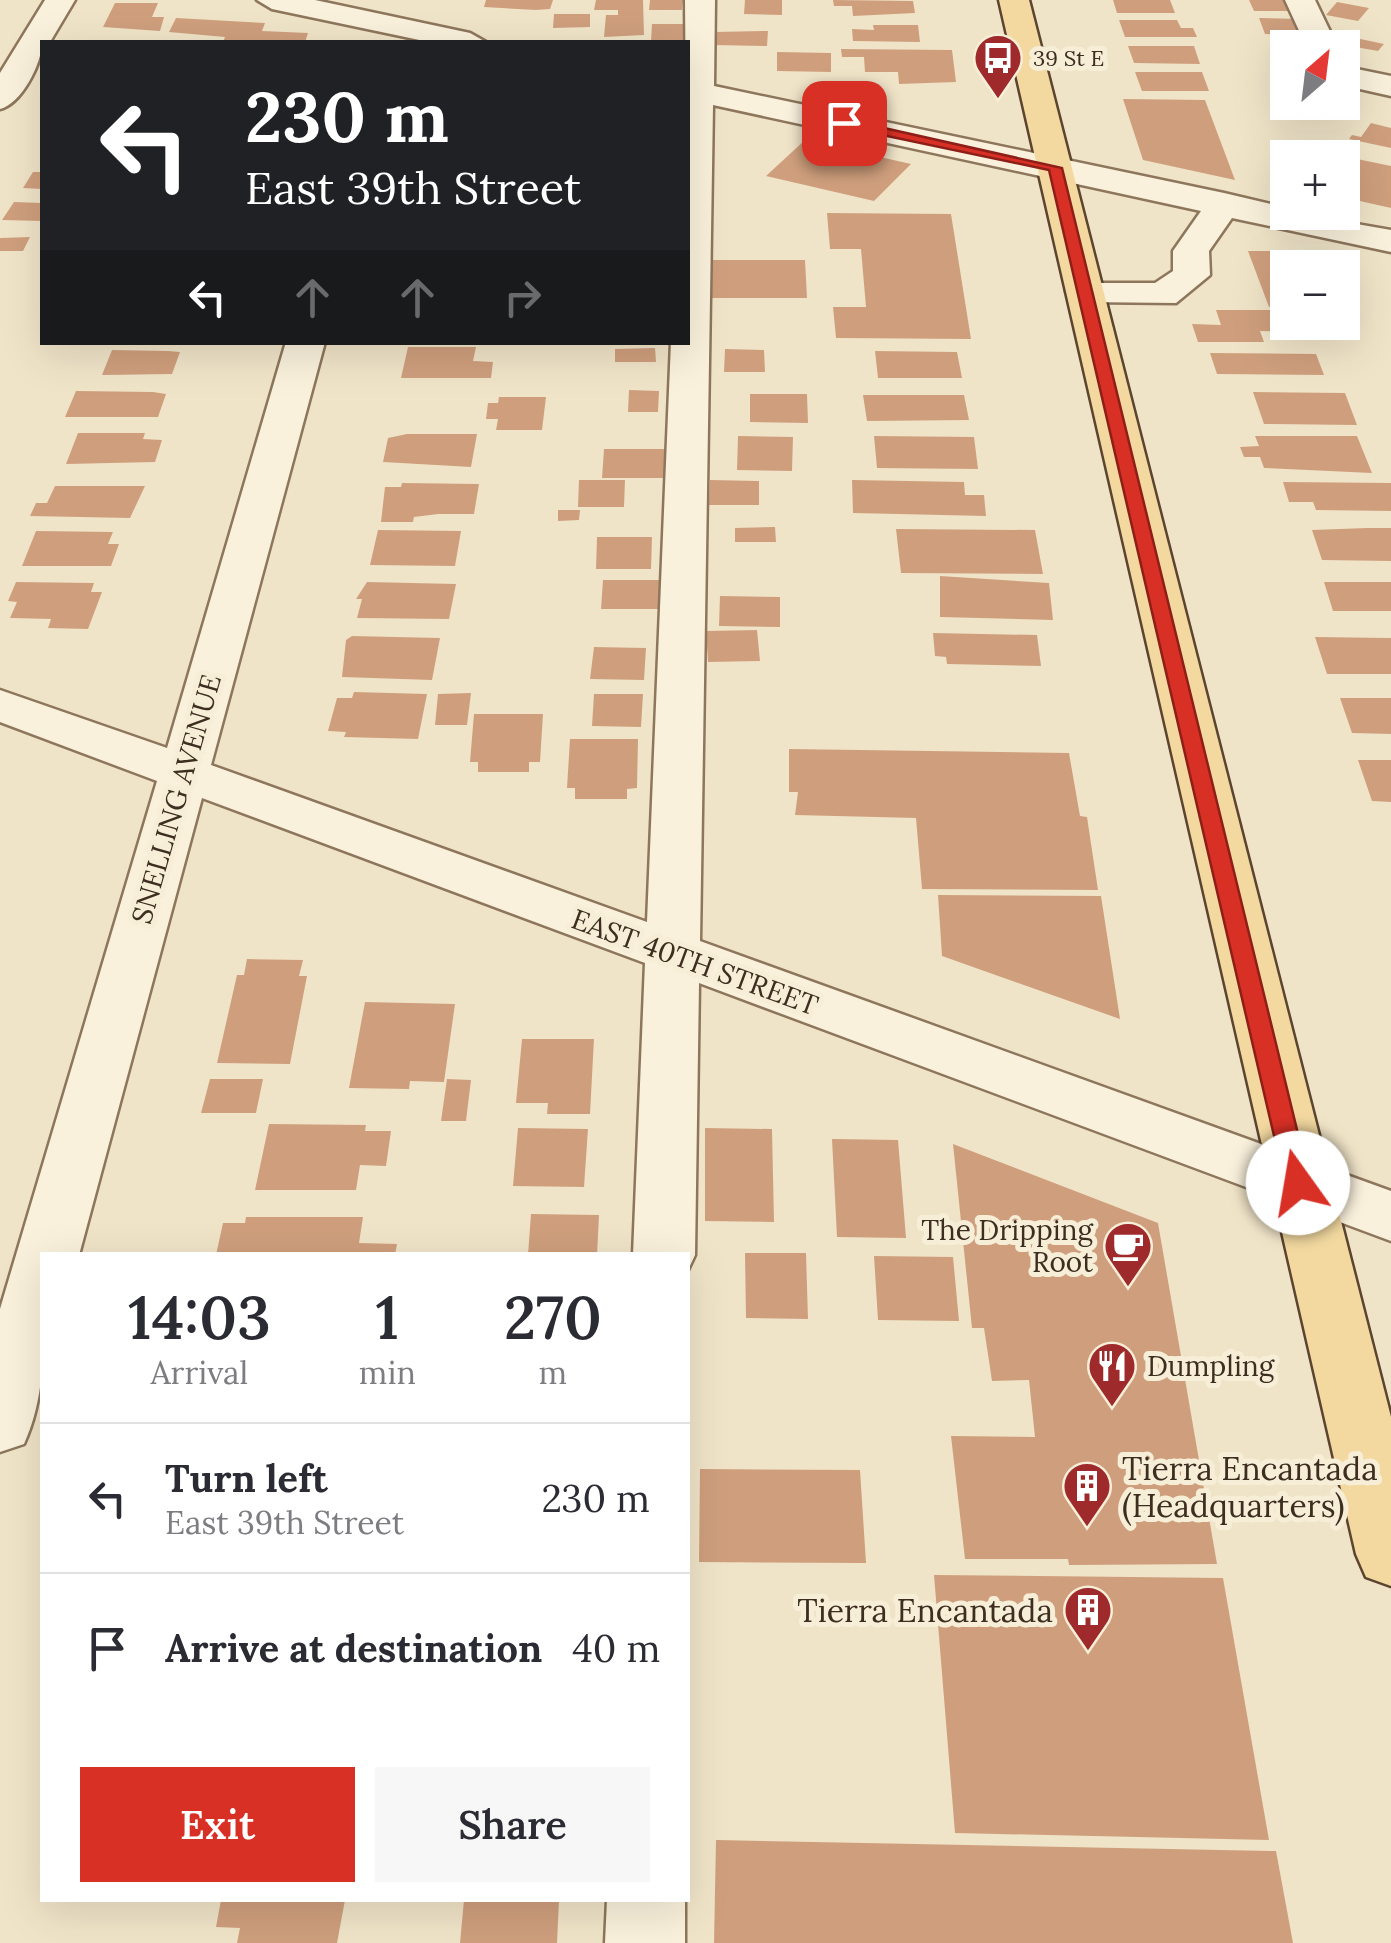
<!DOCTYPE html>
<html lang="en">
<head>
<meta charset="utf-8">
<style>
	:root { --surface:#fff; --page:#f7f7f7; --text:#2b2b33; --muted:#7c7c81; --line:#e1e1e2; --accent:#d93025 }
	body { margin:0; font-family:Lora,serif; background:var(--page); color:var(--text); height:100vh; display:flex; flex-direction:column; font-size:38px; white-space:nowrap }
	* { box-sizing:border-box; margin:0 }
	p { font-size:32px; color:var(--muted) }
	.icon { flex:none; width:55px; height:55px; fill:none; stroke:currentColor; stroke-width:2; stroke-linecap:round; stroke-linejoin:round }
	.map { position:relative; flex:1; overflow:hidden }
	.details { position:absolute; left:40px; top:1252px; width:650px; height:650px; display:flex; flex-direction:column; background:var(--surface); border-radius:0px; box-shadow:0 10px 40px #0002 }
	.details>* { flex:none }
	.guide { position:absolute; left:40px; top:40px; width:650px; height:305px; border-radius:0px; box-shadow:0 10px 40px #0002; background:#202124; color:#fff; overflow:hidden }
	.needle { width:65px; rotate:28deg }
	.controls { position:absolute; left:1270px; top:30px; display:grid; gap:20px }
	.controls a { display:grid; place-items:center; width:90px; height:90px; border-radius:0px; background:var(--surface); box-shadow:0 10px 40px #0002; font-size:50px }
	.pin { position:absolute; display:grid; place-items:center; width:85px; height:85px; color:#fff; margin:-42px; border-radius:20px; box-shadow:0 5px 15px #0006 }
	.me { position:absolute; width:110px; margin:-55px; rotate:347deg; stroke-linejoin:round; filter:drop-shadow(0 0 8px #0008) }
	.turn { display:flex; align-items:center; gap:35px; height:210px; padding:0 40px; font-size:45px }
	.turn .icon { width:130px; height:130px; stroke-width:2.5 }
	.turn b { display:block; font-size:70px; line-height:85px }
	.lanes { display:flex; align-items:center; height:95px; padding:0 40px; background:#0003; justify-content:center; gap:50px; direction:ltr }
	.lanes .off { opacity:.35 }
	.eta { display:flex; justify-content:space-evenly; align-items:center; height:170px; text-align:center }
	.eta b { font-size:60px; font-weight:600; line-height:70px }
	.cta { display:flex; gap:20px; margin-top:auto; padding:20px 40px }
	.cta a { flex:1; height:115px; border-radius:0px; background:var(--accent); color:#fff; font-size:40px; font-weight:600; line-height:115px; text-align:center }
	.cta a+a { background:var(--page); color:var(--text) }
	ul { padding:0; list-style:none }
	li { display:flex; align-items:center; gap:30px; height:150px; padding:0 40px; border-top:2px solid var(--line) }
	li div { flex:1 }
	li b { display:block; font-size:38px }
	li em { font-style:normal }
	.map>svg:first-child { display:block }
	.building { fill:#cf9f7d }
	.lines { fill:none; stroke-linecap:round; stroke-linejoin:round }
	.minor-casing { stroke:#8d765c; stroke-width:5 }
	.major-casing { stroke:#5b4430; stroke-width:5 }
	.minor { fill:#faf1dc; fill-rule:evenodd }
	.major { fill:#f3d9a0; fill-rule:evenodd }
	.route { fill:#d93025; stroke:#8d1f18; stroke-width:2.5 }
	.labels { text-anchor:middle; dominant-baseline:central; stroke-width:10; stroke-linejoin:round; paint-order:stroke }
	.far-poi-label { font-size:22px; fill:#3d2e20; stroke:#f7eed8; text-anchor:start }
	.street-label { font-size:28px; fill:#3d2e20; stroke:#f7eed8 }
	.poi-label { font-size:28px; fill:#3d2e20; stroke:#f7eed8; text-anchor:end }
	.near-poi-label { font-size:32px; fill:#3d2e20; stroke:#f7eed8; text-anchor:start }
</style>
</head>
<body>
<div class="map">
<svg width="1391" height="1943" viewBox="0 0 1391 1943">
	<rect width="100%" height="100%" fill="#f0e4c8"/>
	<path class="building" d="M486 0H553L550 9 536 10 484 7Z
		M596 0H643L644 35 604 37 606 15H618V10H594Z
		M650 0H683L682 10H649Z
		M745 0H782V15L744 14Z
		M833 0 913 1 915 13 853 16 852 6H834Z
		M1113 0H1170L1175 13H1117Z
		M1249 0H1283L1288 11H1254Z
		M1337 2 1369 8 1358 21 1326 15Z
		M115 3H158L152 17H164L160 31 103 27Z
		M554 14H590V27L553 28Z
		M176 18 265 23 262 31 308 33 305 42H223L225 37 169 32Z
		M1259 18 1299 19 1305 35 1265 34Z
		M1119 20H1177L1181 28H1193L1197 37H1125Z
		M652 24H691L690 42H651Z
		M873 25H918L920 42 853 41 852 29 874 30Z
		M768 31 767 46 712 45 713 32Z
		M1351 37 1384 44 1378 51 1344 45Z
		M1128 46H1194L1200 64 1134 63Z
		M841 49 952 50 956 82 899 84 898 72H865L864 57H842Z
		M777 52 831 53V72L777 71Z
		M1135 72H1202L1209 91H1142Z
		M1123 99 1205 100 1235 180 1143 160Z
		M1371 123 1391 128V148L1349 139 1352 135 1361 137Z
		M805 140 911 164 874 201 766 176Z
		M1357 159 1391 166V208L1342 197V179Z
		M33 172H42V189L23 188Z
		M14 202 42 203V221L2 220Z
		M827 213 951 214 971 339 836 338 833 307H866L861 249H830Z
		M30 237 23 251H0V238Z
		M1248 251H1330L1337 268H1288V307H1269Z
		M708 260H805L807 298H708Z
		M1216 310H1288V322H1303L1307 332 1260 331 1264 342H1198L1192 324 1221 325Z
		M408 347H476L473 361 493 362 491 378H401Z
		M655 348 656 362H615V349Z
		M725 349 764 350 765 372H724Z
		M112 350 168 351 180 352 172 374 102 375Z
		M875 351 957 352 962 378H878Z
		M1210 353 1316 354 1324 375 1217 374Z
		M629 390 659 391 658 412H628Z
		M76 391 153 392 166 394 158 417H65Z
		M1253 392 1345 393 1357 425 1264 424Z
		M750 394H807L808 423 750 422Z
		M863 395H964L969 420 867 421Z
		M499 397H546L542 430H496L498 419H486L488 403H498Z
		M78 433H145L143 439 162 440 155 462 66 464Z
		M407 434H477L471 467 383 462 388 438Z
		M738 436 793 437 792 471 737 470Z
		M874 436 974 437 978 469 877 468Z
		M1255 436H1357L1372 473 1264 468 1260 457H1244L1240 447 1259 446Z
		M604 449H673L671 478H602Z
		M579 480H625L624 507H578Z
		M710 480 759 481V505H709Z
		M852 480 964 482 965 495H984L986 516 853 513Z
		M1283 482 1391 483V511L1316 510 1313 502H1289Z
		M402 483 479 484 474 514H438L414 517 413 522H381L385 487H401Z
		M55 486H145L130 518 30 516 36 503H47Z
		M558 510H580L579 520 558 521Z
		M775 527 776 542H735V528Z
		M1367 528H1391V561L1322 560 1312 530Z
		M896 529 1035 530 1043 574 901 573Z
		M378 530 461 531 455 566 370 565Z
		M36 531 113 532 108 544H119L111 566H22Z
		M597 537H652L651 569H596Z
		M940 576 1049 583 1053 620 940 617Z
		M603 580H668V609H601Z
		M16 582 94 583 91 592H102L88 629 48 628 51 619 10 618 17 602 8 601Z
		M367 582 456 584 449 619 357 618 362 599H356Z
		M1324 582H1391V611H1333Z
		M720 596 780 597V627L719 626Z
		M757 630 760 661 708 662 706 631Z
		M933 633 1037 635 1041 666 947 664 946 657 935 656Z
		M352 636 440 638 432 680 342 677 346 640Z
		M1315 637 1391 638V674H1327Z
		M594 647 646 648 644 680 590 679Z
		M354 692 427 694 418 739 344 737 346 732 328 731 337 698H352Z
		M471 693 467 725H435L438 694Z
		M594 694H643L641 727 592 726Z
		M1340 698H1391V734L1352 733Z
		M474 714H543L540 762H529V772H478V762H470Z
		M570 739H638L637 788 627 789V799H575V788H567Z
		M789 749 1069 753 1080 816 1087 817 1098 890 922 889 916 818 795 815 798 792H789Z
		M1358 760H1391V802L1372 801Z
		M938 895 1101 896 1120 1019 942 956Z
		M247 959 303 960 299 976H307L290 1064 217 1063 237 975H244Z
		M365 1002 455 1004 444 1082 410 1081 409 1089 349 1088Z
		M522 1039H594L590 1114H547L548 1103H516Z
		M210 1079H263L256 1113H201Z
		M447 1079 471 1080 466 1121H441Z
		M269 1124 366 1125 365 1131H391L386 1166 360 1165 356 1190H255Z
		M518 1128 588 1129 584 1187 513 1186Z
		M705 1128 772 1129 774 1222 705 1221Z
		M832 1139 898 1140 906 1238 837 1237Z
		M953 1144 1158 1223 1217 1564 1069 1565 1068 1559H965L951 1436 1035 1437 1029 1380 992 1381 984 1328H972Z
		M531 1214 599 1215 597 1255H528Z
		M246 1217H363L359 1243 397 1244 395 1255H216L223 1223H245Z
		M745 1253H806L808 1319 746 1318Z
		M874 1256 953 1257 959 1321 878 1320Z
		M700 1469 860 1470 866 1563 699 1562Z
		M934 1575 1223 1578 1269 1840 955 1833Z
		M716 1840 1276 1851 1293 1943H714Z
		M221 1900H345L337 1943H237L240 1928 216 1927Z
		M464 1900H559L557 1943H460Z"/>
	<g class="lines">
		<g class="minor-casing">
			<path id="minor" d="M45 0H75L50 42H42C42 64 21 104 0 109V73Z
				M257 0H315L470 33 486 42H429L272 9Z
				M685 0H715L714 86 1224 193 1288 208V212L1391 230V252L1232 218 1209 251 1210 275 1176 303 1085 302 1072 299 1066 291 1072 283H1155L1173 271V251L1201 211 713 105 700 941 1391 1191V1241L699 983 695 1255 688 1270V1255H633L645 963 202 798 79 1255H42C42 1318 51 1385 24 1444L0 1452V1309L157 781 0 722V690L167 748 286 342H325L211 765 647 922 671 342H688Z
				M1285 0H1315L1338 48H1307Z
				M1342 66 1391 76V96L1342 85Z
				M607 1900H685V1943H605Z"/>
		</g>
		<g class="major-casing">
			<path id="major" d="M999 0H1029L1391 1417V1586L1366 1577 1356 1554Z"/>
		</g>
		<use href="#minor" class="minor"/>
		<use href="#major" class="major"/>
	</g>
	<path class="route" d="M844 119 1062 168 1310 1183 1307 1190 1298 1193 1285 1183 1049 170 839 126Z"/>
	<defs>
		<g id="bus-pin" transform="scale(2.5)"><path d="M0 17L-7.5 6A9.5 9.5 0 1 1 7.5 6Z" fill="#9e2a2b" stroke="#f7eed8"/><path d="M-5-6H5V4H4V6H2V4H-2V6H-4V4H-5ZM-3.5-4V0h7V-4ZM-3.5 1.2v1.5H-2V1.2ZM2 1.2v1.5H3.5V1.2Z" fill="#fff"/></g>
		<g id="cafe-pin" transform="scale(2.5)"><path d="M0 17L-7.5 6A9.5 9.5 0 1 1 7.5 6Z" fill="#9e2a2b" stroke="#f7eed8"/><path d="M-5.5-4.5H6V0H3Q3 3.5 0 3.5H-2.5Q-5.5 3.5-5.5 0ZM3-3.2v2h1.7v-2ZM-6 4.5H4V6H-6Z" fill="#fff"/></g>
		<g id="restaurant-pin" transform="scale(2.5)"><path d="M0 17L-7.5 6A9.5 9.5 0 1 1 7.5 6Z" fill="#9e2a2b" stroke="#f7eed8"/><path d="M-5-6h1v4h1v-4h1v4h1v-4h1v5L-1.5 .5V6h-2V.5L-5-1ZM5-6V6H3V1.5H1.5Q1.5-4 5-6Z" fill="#fff"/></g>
		<g id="building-pin" transform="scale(2.5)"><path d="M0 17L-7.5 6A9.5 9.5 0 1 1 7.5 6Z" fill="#9e2a2b" stroke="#f7eed8"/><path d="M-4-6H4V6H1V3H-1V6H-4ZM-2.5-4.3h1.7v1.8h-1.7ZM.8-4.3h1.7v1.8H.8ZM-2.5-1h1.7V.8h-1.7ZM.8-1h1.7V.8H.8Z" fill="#fff"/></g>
	</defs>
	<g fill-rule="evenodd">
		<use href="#bus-pin" x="998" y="58"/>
		<use href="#cafe-pin" x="1128" y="1246"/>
		<use href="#restaurant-pin" x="1112" y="1366"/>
		<use href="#building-pin" x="1087" y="1486"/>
		<use href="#building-pin" x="1088" y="1610"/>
	</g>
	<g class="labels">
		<g class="far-poi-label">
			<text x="1033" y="58">39 St E</text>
		</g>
		<g class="street-label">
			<text transform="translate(176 799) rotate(-74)">SNELLING AVENUE</text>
			<text transform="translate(695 962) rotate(20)">EAST 40TH STREET</text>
		</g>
		<g class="poi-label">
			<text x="1093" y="1230">The Dripping<tspan x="1093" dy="32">Root</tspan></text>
			<text x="1147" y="1366" text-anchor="start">Dumpling</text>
		</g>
		<g class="near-poi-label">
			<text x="1122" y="1468">Tierra Encantada<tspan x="1122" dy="37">(Headquarters)</tspan></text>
			<text x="1053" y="1610" text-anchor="end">Tierra Encantada</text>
		</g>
	</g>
</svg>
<div class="controls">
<a><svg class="needle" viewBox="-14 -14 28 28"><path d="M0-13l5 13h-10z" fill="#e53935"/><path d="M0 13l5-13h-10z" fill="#7c7c81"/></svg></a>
<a>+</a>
<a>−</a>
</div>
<div class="pin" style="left:844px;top:123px;background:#d93025"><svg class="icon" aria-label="arrive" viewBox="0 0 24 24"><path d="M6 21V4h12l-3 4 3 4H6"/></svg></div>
<svg class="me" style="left:1298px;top:1183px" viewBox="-20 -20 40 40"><circle r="19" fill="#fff"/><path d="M0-13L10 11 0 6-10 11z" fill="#d93025"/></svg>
<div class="guide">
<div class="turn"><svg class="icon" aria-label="left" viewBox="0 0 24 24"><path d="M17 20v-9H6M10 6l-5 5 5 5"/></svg><div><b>230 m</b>East 39th Street</div></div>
<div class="lanes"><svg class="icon" aria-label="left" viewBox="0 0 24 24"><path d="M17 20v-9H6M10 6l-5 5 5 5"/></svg><svg class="icon off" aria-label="ahead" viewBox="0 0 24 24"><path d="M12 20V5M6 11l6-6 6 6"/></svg><svg class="icon off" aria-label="ahead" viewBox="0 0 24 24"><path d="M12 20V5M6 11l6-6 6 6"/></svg><svg class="icon off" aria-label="right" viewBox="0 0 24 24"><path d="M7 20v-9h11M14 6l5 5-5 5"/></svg></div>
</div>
<section class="details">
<div class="eta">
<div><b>14:03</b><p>Arrival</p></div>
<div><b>1</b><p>min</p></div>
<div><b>270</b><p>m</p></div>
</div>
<ul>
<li><svg class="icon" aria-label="left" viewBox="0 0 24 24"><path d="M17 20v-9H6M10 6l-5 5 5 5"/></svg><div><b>Turn left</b><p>East 39th Street</p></div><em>230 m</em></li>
<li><svg class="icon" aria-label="arrive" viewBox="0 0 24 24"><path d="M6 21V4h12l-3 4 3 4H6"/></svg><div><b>Arrive at destination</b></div><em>40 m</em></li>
</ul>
<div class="cta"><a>Exit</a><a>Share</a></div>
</section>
</div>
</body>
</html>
